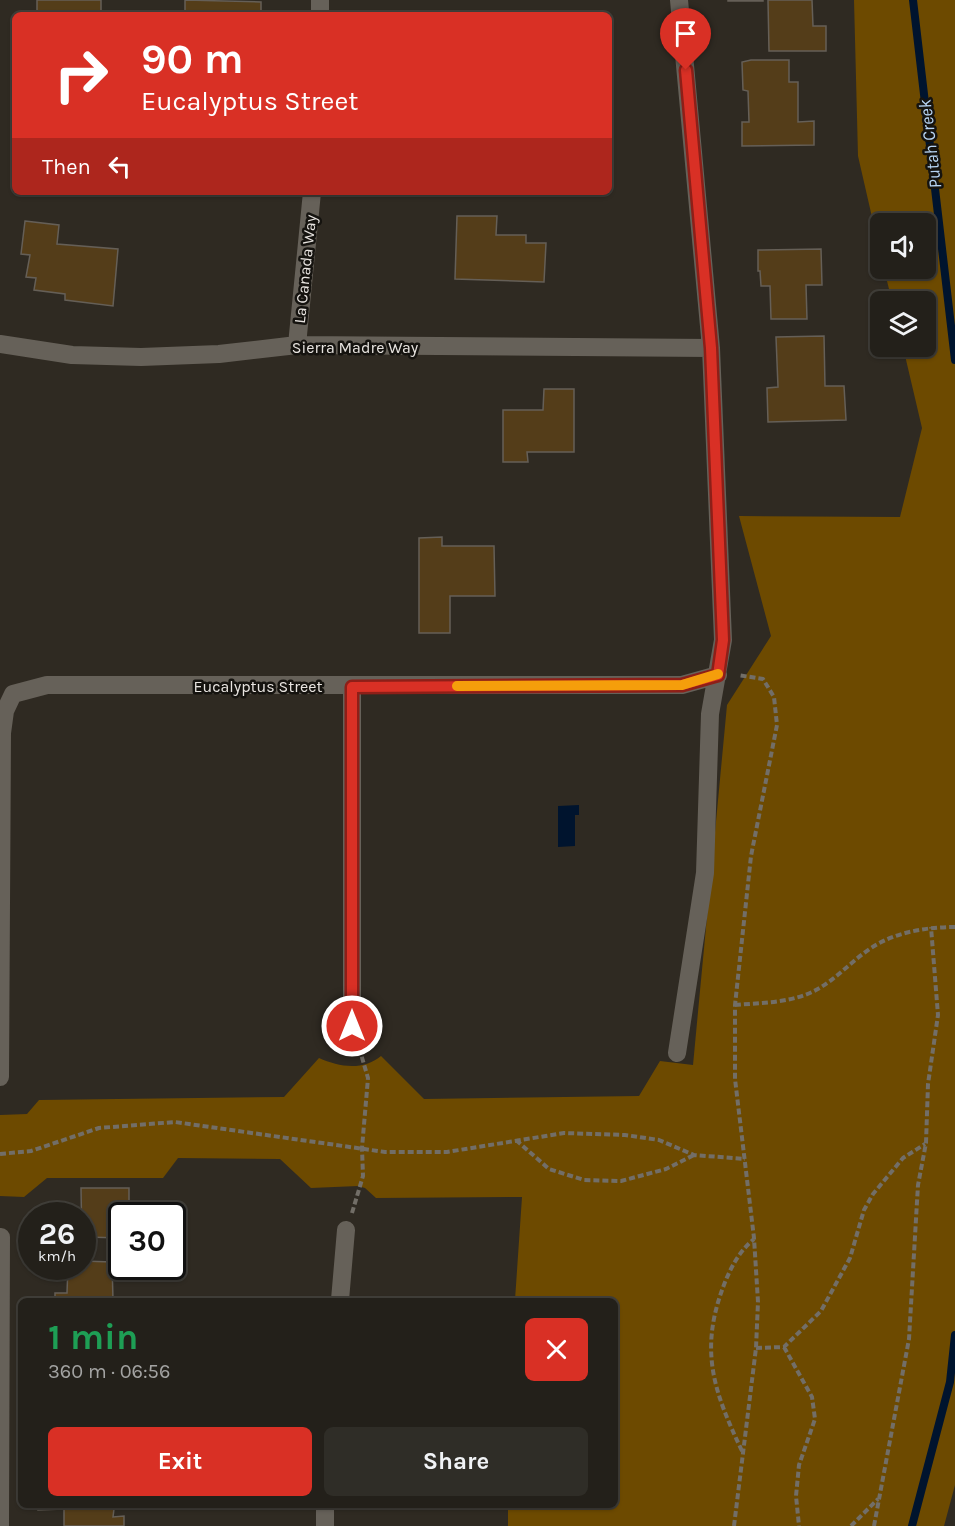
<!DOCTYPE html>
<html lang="en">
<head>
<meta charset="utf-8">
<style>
	:root { --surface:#23201a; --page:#2f2d27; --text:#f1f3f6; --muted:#a3a3a2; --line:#403e39; --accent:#d93025 }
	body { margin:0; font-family:Karla,sans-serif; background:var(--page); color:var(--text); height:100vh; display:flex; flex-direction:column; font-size:22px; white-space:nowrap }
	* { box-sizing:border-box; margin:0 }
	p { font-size:20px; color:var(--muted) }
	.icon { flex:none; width:33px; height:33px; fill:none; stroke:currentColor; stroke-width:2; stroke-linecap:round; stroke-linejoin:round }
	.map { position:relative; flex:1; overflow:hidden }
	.sheet { position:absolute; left:18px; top:1298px; width:600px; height:210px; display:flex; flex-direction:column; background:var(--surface); border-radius:9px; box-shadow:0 2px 4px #0004,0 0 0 2px var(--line) }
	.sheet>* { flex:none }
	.hud { position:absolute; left:12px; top:12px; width:600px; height:183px; border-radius:9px; box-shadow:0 2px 4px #0004,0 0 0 2px var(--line); background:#d93025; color:#fff; overflow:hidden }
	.fabs { position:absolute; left:870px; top:213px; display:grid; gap:12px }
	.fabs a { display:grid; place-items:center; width:66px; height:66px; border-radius:9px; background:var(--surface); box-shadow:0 2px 4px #0004,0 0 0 2px var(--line); font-size:30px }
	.speed { position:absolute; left:18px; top:1202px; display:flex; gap:12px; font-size:30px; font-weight:700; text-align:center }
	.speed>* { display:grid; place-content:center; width:78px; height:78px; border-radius:50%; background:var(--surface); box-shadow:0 2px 4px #0004,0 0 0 2px var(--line); line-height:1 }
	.speed small { font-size:15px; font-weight:400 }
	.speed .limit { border:3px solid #111; border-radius:9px; background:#fff; color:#111 }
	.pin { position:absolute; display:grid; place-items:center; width:51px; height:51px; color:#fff; margin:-62px -26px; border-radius:50% 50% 50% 0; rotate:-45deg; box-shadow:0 0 6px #0007 }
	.pin .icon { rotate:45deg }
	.me { position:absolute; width:66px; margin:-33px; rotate:0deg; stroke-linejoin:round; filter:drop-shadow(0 0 4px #0008) }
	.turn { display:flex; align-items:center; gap:21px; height:126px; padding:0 30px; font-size:27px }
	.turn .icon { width:78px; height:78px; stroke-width:2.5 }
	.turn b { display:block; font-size:42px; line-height:51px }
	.then { display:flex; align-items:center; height:57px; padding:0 30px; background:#0003; gap:12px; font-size:22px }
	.round { display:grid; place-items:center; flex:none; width:63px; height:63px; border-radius:9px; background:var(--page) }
	.headline { display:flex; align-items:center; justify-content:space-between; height:102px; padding:0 30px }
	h1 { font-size:36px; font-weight:700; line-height:45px; color:#1e9e55 }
	.button { display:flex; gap:12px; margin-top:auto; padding:12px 30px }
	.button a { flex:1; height:69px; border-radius:9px; background:var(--accent); color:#fff; font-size:24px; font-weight:700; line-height:69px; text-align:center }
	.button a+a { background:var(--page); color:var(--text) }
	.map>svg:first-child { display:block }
	.green { fill:#6d4a00 }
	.water { fill:#00142e }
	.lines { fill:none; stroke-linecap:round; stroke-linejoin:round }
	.stream { stroke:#00142e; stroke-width:8 }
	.building { fill:#543d19; stroke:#655f57; stroke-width:1.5 }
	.path { stroke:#726e67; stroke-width:4; stroke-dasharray:6 3; stroke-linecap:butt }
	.street { stroke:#666159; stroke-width:18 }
	.route-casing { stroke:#8d1f18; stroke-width:15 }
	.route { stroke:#d93025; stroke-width:10 }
	.slow { stroke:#f59e0b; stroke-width:10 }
	.labels { text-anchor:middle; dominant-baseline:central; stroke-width:5; stroke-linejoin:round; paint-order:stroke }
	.street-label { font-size:16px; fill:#e8e4e0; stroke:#15130f }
	.water-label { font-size:18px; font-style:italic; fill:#b8d5f4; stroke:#15130f }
</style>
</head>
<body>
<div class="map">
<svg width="955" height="1526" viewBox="0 0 955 1526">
	<rect width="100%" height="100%" fill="#2f2a22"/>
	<path class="green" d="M854 0H955V1485L944 1526H508V1505L615 1504V1300H515L522 1197 376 1198 365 1188 358 1186 311 1188 280 1159 178 1158 163 1178H47L24 1197 0 1196V1115L27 1114 39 1100 284 1097 319 1058C339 1067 363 1071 381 1056L424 1099 639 1096 660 1061 693 1065 727 705 771 636 739 516 900 517 922 428 903 347 926 346V302L892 301 884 269 926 268V224H880V252L858 156Z"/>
	<path class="water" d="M579 805V815H575V846L558 847V806Z"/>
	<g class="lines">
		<path class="stream" d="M913 0 955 360
			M912 1526 950 1382 955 1335"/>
	</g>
	<path class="building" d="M37 0H101V15H37Z
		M185 0 261 2V15H185Z
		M728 0H763V1H728Z
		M768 0H812L813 26H826V51H769Z
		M751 60H789V82H798V122L814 121V145L742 146V122H749L748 91 743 90 742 62Z
		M457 216H497L496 235H526V243H546L544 282 455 279Z
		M25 221 59 225 57 244 118 249 113 306 65 300V294L34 290 36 278 26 277 30 255 21 254Z
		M821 249 822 285H806L807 319H771L770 286H761L760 271H758V250Z
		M824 336 825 386H844L846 420 768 422 767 388 778 387 776 337Z
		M544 389H574V452H527L528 462H503V410H543Z
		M442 537V546H494L495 596H450V633H419V538Z
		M81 1188H129V1215H122V1238L86 1237V1244H82Z
		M82 1261 112 1262 113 1300H55V1293H67L68 1266H82Z
		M38 1504H122L121 1509H114L113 1517 124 1516V1526H64V1509L38 1510Z"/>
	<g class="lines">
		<path class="path" d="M735 1005C760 1003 788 1003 812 992 835 981 850 962 871 948 895 932 927 927 955 927
			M516 1140 549 1169 584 1180 621 1181 666 1169 694 1155
			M0 1154 31 1151 99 1128 175 1122 385 1152H447L564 1133 625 1135 659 1140 694 1155 745 1159
			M352 1213 363 1176 362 1148 368 1078 358 1044
			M784 1347 812 1397 815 1419 799 1465 796 1496 799 1526
			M756 1348 784 1347 821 1311 850 1258 864 1210 873 1194 903 1158 925 1144
			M742 1451C715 1394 700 1354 721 1293 728 1273 737 1253 754 1239
			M734 1526 756 1348 758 1302 754 1238 735 1079V1005L751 856 777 725 774 697 763 679 738 675
			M851 1526 878 1499
			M874 1526 909 1339 918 1185 926 1143 928 1084 938 1015 931 927"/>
		<path class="street" d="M320 15V0
			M0 344 72 355 141 357 219 354 297 345 711 348
			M297 345 312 192
			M352 687V1026
			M677 1053 705 873 710 714 723 640 711 348 679 0
			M0 1077 2 733 5 711 13 694 47 685H682L718 675
			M340 1300 346 1230
			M0 1526 1 1237
			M325 1526V1504"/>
	</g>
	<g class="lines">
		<g class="route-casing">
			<path id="route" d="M352 1026V687L682 685 718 675 723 640 711 348 686 70"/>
		</g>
		<use href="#route" class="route"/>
		<path class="slow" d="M457 686 682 685 718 674"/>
	</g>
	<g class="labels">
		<g class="street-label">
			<text transform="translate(305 269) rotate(-84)">La Canada Way</text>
			<text x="355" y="347">Sierra Madre Way</text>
			<text x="258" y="686">Eucalyptus Street</text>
		</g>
		<g class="water-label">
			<text transform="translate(930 144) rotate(-97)">Putah Creek</text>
		</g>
	</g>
</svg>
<div class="fabs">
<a><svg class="icon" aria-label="sound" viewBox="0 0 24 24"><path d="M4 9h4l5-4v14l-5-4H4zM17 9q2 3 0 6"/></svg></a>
<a><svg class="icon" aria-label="layers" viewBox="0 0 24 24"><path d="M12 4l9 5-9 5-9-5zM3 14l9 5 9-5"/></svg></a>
</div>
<div class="speed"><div>26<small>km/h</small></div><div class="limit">30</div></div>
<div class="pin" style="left:686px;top:70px;background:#d93025"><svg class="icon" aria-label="arrive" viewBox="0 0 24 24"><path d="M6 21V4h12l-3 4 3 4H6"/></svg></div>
<svg class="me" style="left:352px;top:1026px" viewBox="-20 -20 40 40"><circle r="17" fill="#d93025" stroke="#fff" stroke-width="3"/><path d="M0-11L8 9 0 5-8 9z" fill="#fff"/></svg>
<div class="hud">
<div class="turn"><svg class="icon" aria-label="right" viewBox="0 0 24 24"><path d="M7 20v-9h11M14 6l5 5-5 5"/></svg><div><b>90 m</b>Eucalyptus Street</div></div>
<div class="then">Then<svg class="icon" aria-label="left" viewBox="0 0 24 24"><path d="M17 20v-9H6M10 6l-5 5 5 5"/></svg></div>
</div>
<section class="sheet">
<div class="headline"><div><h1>1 min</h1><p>360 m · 06:56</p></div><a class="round" style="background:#d93025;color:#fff"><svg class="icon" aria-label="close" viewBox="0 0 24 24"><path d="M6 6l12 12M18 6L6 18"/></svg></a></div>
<div class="button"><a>Exit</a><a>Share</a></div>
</section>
</div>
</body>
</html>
